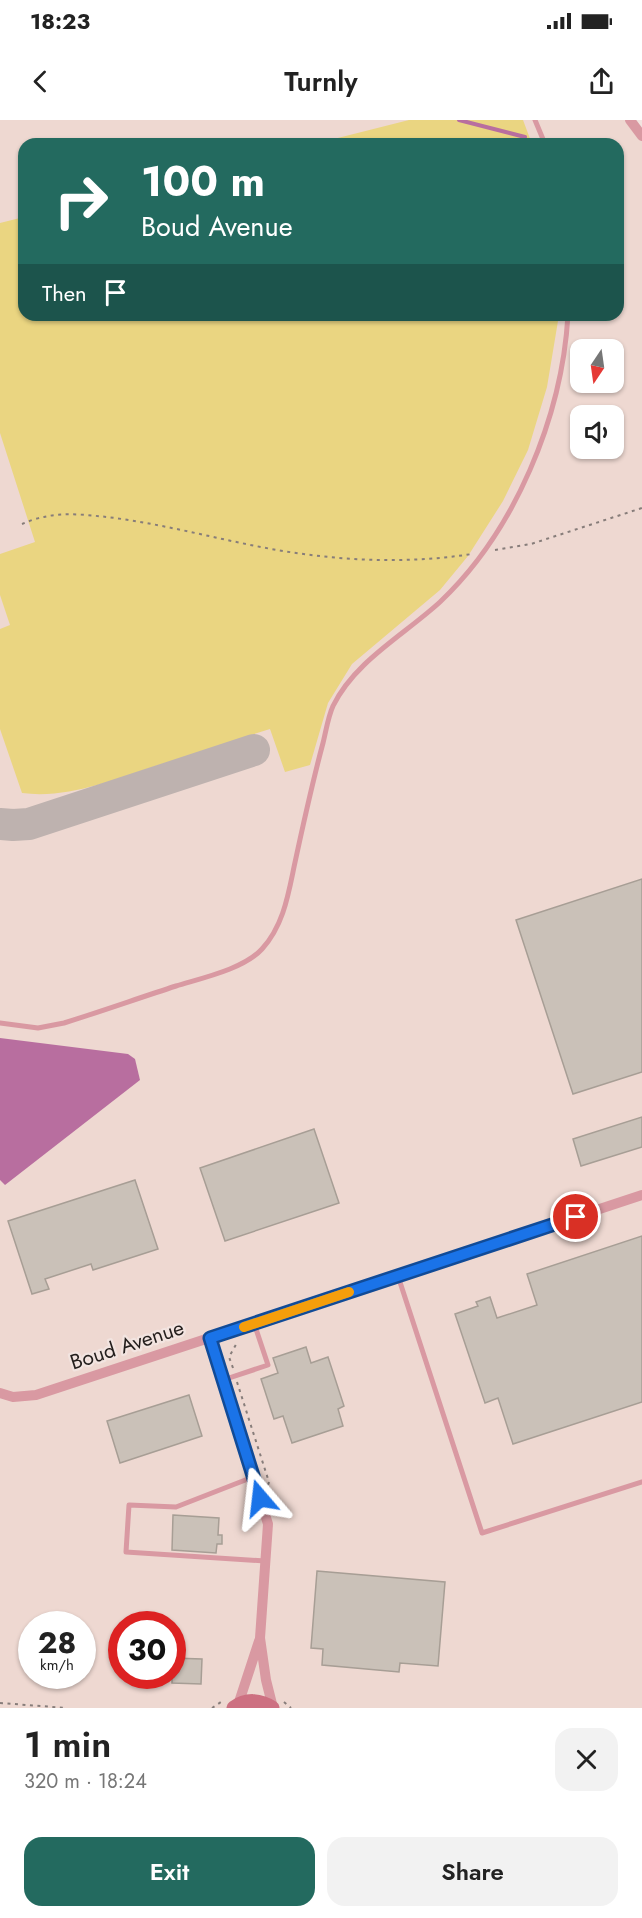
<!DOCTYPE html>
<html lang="en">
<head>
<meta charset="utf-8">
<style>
	:root { --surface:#fff; --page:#f2f2f2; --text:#222; --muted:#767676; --accent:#236a5f }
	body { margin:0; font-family:Jost,sans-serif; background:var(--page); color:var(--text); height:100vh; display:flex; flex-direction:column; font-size:22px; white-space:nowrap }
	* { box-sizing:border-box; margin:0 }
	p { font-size:20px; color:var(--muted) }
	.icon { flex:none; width:33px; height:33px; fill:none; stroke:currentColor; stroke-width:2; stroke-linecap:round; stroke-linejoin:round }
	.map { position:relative; height:1588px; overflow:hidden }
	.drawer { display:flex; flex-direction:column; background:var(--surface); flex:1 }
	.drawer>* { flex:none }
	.top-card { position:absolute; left:18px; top:18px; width:606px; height:183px; border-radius:18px; box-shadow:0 2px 4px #0004; background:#236a5f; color:#fff; overflow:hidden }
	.needle { width:39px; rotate:193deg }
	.fabs { position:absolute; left:570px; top:219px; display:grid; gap:12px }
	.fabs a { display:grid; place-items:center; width:54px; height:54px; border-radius:12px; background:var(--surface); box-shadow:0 2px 4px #0004; font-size:30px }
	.speed { position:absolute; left:18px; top:1491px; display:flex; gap:12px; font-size:30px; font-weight:700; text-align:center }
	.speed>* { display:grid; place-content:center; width:78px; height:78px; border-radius:50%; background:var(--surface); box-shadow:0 2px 4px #0004; line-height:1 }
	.speed small { font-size:15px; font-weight:400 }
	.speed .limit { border:9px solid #d22; background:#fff; color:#111 }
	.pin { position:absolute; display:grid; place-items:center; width:51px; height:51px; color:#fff; margin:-26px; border:3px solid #fff; border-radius:50%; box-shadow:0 2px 6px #0007 }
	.me { position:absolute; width:66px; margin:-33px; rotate:343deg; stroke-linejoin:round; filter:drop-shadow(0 0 4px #0008) }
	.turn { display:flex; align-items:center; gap:21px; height:126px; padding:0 24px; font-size:27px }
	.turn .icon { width:78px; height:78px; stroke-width:2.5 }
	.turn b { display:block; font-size:42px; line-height:51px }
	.then { display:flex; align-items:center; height:57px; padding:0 24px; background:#0003; gap:12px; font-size:22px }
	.round { display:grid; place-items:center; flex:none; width:63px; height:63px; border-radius:18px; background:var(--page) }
	.headline { display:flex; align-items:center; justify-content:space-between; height:102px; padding:0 24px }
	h1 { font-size:36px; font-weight:600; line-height:45px }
	.primary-button { display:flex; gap:12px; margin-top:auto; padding:12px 24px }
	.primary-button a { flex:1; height:69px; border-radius:18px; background:var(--accent); color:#fff; font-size:24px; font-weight:600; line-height:69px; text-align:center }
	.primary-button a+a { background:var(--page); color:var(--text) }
	.status { display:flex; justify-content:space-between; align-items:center; height:42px; padding:0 30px; background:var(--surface); direction:ltr }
	.status svg { height:16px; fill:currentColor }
	header { display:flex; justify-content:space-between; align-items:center; height:78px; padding:0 24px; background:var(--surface); font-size:27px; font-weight:600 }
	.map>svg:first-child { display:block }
	.built { fill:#eed8d1; fill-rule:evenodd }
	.green { fill:#ead581 }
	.water { fill:#b86e9f }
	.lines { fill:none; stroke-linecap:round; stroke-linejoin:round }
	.stream { stroke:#b86e9f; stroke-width:4 }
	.taxiway { stroke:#beb2af; stroke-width:32 }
	.building { fill:#cac1b8; stroke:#a79e95; stroke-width:1.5 }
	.path { stroke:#877d7a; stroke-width:2; stroke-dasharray:3 4.5; stroke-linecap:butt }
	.lane { stroke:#d999a2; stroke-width:5 }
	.street { stroke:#d999a2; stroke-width:10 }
	.secondary { stroke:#cd7081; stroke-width:15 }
	.route-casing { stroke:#114b97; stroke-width:15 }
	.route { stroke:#1a73e8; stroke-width:10 }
	.slow { stroke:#f59e0b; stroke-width:10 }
	.labels { text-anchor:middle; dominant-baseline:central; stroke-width:4.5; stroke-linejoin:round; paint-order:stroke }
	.street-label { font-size:21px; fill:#231e1c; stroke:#f2e4e0 }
</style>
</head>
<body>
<div class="status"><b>18:23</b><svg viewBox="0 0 49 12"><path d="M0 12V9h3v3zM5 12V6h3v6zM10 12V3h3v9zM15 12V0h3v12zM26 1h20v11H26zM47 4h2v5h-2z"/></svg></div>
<header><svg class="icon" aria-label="back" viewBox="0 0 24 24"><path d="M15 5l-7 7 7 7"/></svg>Turnly<svg class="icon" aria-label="share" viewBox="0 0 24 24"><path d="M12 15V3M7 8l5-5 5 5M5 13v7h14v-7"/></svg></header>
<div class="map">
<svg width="642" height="1588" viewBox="0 0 642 1588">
	<rect width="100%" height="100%" fill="#f2e4e0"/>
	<path class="built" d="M0 0H631L642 16V1588H0ZM24 24H618V195H24ZM580 230H614V262H580ZM580 296H614V328H580ZM32 1504H82V1556H32ZM122 1504H172V1556H122Z"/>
	<path class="green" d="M409 0H523L532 24H314Z
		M24 97V195H559L547 267 528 330 503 381 468 436 440 470 352 544 328 583 310 645 285 652 270 609C232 621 194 634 156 646 113 660 67 679 22 673L0 609V509L10 505 0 475V434L35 422 0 313V103Z"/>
	<path class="water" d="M0 918 128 934 135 939 140 960 5 1065 0 1060Z"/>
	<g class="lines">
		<path class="stream" d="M459 0 525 17"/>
		<path class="taxiway" d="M0 704 13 705 29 704 254 630"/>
	</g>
	<path class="building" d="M642 759V952L573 974 516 800Z
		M642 997V1027L581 1046 573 1019Z
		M314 1009 339 1083 225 1121 200 1048Z
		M135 1060 158 1129 93 1150 91 1144 45 1159 49 1169 32 1174 8 1101Z
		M642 1116V1282L513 1324 498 1278 485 1283 455 1194 478 1186 476 1182 490 1177 497 1198 537 1185 527 1154Z
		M306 1227 311 1243 328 1237 344 1286 338 1289 343 1306 292 1323 283 1296 274 1299 261 1259 278 1253 273 1238Z
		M189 1275 202 1316 120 1343 107 1301Z
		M173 1395 219 1398 218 1415H222V1424H217L216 1433 172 1430Z
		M317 1451 445 1462 438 1546 400 1543 399 1552 322 1545 323 1529 311 1528Z
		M172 1538 202 1539 201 1564 172 1563Z"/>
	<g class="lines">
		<path class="path" d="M22 404C29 401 37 398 44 397 64 392 87 395 107 397 165 404 220 420 277 430 342 441 407 444 472 434
			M495 430 531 424 642 388
			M233 1248 229 1237 238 1221
			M237 1262 269 1362 268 1365
			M284 1582 291 1588
			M0 1583 67 1588
			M212 1588 221 1582"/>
		<path class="lane" d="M535 0 545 24
			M0 903 38 908 64 903C102 891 139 878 176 866 202 858 244 849 262 829 283 806 288 776 294 747 303 705 312 664 323 623 326 611 328 597 333 586 355 541 404 515 440 482 515 411 562 297 568 195
			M398 1156 482 1413 642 1362
			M223 1260 268 1245 254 1203
			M253 1357 176 1387 129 1385 126 1432 265 1441"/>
		<path class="street" d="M630 0 642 16
			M210 1218 268 1404 260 1518 266 1560 273 1588
			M0 1273 13 1277 36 1275 642 1075
			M238 1585 259 1521"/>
		<path class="secondary" d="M234 1588C246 1579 260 1580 272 1588"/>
	</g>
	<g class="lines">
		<g class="route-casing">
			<path id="route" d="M260 1378 210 1218 576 1097"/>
		</g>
		<use href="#route" class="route"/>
		<path class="slow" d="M244 1207 349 1172"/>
	</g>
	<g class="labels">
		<g class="street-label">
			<text transform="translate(127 1225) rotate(-18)">Boud Avenue</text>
		</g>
	</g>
</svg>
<div class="fabs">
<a><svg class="needle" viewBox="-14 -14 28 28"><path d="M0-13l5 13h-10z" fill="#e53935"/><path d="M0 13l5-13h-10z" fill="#767676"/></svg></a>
<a><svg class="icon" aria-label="sound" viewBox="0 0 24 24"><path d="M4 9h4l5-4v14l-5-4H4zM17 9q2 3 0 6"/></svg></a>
</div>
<div class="speed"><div>28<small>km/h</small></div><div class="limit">30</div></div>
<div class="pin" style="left:576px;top:1097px;background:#d93025"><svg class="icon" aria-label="arrive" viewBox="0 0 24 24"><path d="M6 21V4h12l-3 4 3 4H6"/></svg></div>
<svg class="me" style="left:260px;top:1378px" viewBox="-20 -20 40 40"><path d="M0-17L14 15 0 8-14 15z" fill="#1a73e8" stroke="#fff" stroke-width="4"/></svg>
<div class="top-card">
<div class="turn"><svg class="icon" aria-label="right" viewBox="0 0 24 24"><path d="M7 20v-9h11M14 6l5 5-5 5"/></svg><div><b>100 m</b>Boud Avenue</div></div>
<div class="then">Then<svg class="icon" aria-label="arrive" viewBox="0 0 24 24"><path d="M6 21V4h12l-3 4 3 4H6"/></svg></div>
</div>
</div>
<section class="drawer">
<div class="headline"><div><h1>1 min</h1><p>320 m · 18:24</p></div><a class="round"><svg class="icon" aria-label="close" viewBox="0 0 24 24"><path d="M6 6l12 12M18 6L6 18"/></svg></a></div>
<div class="primary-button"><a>Exit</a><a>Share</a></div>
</section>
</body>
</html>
